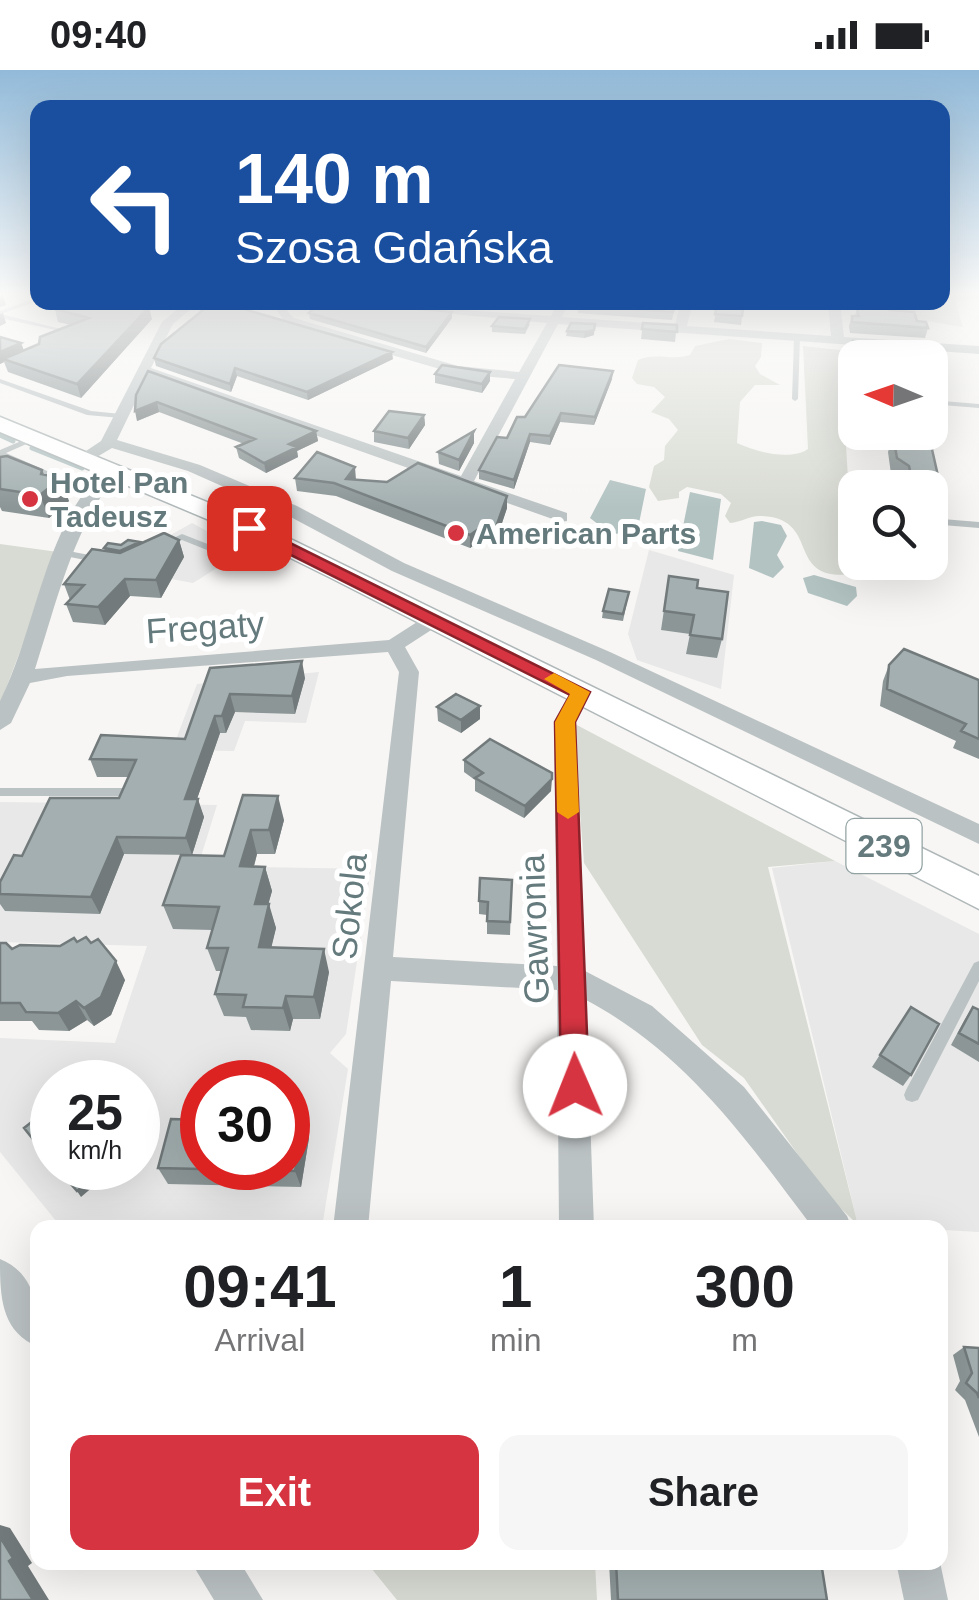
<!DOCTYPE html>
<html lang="en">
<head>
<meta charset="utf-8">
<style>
	:root { --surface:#fff; --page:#f6f6f6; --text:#202124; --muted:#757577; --accent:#d63441 }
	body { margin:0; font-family:Arial,sans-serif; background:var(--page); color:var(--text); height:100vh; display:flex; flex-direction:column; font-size:38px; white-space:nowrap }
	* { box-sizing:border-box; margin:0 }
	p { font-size:32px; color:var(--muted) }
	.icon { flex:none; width:55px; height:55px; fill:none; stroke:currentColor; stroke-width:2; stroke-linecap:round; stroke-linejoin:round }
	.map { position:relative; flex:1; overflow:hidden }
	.sheet { position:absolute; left:30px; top:1150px; width:918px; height:350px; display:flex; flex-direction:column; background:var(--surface); border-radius:20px; box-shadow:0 10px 40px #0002 }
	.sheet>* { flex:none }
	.banner { position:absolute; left:30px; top:30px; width:920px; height:210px; border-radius:20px; box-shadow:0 10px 40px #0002; background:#1a4fa0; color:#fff; overflow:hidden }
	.needle { width:65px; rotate:272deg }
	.controls { position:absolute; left:838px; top:270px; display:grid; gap:20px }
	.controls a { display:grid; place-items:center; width:110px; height:110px; border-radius:20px; background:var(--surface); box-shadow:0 10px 40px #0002; font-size:50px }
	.speed { position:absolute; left:30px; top:990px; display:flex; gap:20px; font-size:50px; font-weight:700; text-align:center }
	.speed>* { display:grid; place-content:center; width:130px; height:130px; border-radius:50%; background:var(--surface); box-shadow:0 10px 40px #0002; line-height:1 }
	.speed small { font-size:25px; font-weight:400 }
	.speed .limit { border:15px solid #d22; background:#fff; color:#111 }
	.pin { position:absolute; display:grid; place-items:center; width:85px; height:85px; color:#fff; margin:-42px; border-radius:20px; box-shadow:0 5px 15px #0006 }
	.me { position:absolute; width:110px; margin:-55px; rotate:359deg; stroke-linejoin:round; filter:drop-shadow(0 0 8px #0008) }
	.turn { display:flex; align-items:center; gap:35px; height:210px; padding:0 40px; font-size:45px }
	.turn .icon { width:130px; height:130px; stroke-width:2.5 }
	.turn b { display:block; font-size:70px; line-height:85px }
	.eta { display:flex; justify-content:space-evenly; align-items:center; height:170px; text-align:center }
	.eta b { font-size:60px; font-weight:700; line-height:70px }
	.button { display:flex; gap:20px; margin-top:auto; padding:20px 40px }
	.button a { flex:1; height:115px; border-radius:20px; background:var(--accent); color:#fff; font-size:40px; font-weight:700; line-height:115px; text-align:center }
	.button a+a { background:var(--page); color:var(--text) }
	.status { display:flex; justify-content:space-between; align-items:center; height:70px; padding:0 50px; background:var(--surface); direction:ltr }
	.status svg { height:28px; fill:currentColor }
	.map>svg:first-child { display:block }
	.built { fill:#e7e8e7; fill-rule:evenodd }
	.green { fill:#d8dbd3 }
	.water { fill:#b2c3c2 }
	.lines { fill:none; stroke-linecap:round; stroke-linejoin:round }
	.stream { stroke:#b2c3c2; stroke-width:5 }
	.primary-casing { stroke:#afb7b8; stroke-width:3 }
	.service { fill:#bbc2c3; fill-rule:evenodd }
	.minor { fill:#bbc2c3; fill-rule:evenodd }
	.primary { fill:#fff; fill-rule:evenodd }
	.wall { fill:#8c9697 }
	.shaded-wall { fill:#727a7b }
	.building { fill:#a3afb0; stroke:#727a7b; stroke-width:2.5 }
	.route { fill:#d63441; stroke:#8b222a; stroke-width:2.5 }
	.slow { fill:#f59e0b }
	.poi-dot { fill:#d63441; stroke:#fff; stroke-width:4 }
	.labels { text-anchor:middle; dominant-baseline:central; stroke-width:10; stroke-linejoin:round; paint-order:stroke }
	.far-poi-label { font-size:30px; font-weight:bold; fill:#647a7c; stroke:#fff; text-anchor:start }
	.shield { fill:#fff; stroke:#92a2a3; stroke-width:2.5 }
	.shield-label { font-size:32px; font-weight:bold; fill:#647a7c }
	.street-label { font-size:35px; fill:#647a7c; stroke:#fff }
</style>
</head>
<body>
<div class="status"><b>09:40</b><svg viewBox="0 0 49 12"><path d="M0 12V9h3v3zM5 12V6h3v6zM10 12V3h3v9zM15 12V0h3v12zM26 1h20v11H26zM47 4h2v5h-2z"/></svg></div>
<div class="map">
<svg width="979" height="1530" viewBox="0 0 979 1530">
	<rect width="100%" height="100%" fill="#f7f6f4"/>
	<path class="built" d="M192 453 244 481 193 513 112 498Z
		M649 480 734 505 721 619 637 590 628 564Z
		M319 602 306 653 245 651 234 681 172 680 197 614Z
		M0 732 217 735 198 796 371 799 346 964 330 983 348 999 322 1157H61L0 1082V968L115 973 147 876 0 872ZM52 1012H138V1098H52ZM202 1012H288V1098H202Z
		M835 791 979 864V1162L858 1155 772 798Z"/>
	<path class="green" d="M943 223H979V229L955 230 963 257 840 237 839 233 942 232Z
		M729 269 762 273 761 287 755 296 760 304 780 315H755L740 332 737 373C756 382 790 391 808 379L803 276 840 280 854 504C783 513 823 449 762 446 750 445 742 452 730 453L725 446 731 433 721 424 687 417 679 422V428L658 431 649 417 654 396 664 390 665 376 678 360 669 349 651 342 665 327 654 317 637 314 632 308 638 290C654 282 673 291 690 285L695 276Z
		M0 474 58 482 0 634Z
		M573 653 835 791 768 797 858 1155 825 1123 744 1008 702 975 584 793Z
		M367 1493H595L597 1530H397Z"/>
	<path class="water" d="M610 410 646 419 638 458 612 465 590 448Z
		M690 422 721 429 713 490 678 481Z
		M762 451 781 455 787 466 777 485 784 497 773 508 749 498 754 452Z
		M814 505 856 517 857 526 847 536 808 523 803 508Z"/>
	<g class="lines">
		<path class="stream" d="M0 365 13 371
			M32 378 82 398"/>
		<g class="primary-casing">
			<path id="primary" d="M0 347 258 453 979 806V839L331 508 240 463 0 362Z"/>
		</g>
		<path class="service" d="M38 227V231L1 244 65 260V262L0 248V241Z
			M797 265 800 267 798 329 795 331 792 329 794 267Z
			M0 309 91 341 121 344 125 346 121 348 87 345 0 313Z
			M930 330 979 334V338L930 334Z
			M33 366 40 368 6 383 95 422V426H89L0 386V380Z
			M886 408H892L895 418H887Z
			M930 448 979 452V458L930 454Z
			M182 464 223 480 224 482 217 484 182 470 165 477 161 474Z
			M63 480 100 487 105 490 100 493 60 485V481Z
			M0 718H128L134 722 128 726H0Z
			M979 891V911L918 1030 912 1032 906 1030 904 1025 906 1020 974 893Z"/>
		<path class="minor" d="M186 232H199L173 254 151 298 461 406 515 309 457 304 299 258 286 254 276 239 283 232H295L287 241 294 248 458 296 519 302 547 253 413 240 419 237 551 246 558 232H569L562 247 675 255 681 232H693L687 256 831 266 828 232H840L844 267 979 276V284L558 254 474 411 567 443V451L561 452 148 306 117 370 200 395 297 436 404 493 610 582 979 754V774L596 590 392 501 285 444 188 401 112 378 90 391H80V385L101 371 162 252Z
			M107 396 121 399C73 457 58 528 35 599L389 570 428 545H442V553L405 577 419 602 393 887 557 896 554 652 573 617H589L592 622 576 652 585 901 652 936 744 1017 847 1146 852 1158H813C746 1069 686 983 586 930L594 1158H559L557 920 391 911 368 1158H333L399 602 388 582 67 606 30 613 11 653 0 660V631C38 555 43 457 107 396Z
			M0 1189C38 1205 38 1241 38 1277 0 1261 0 1224 0 1189Z
			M191 1492H240L263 1530H214Z
			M896 1492H940L948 1530H904Z"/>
		<use href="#primary" class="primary"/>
	</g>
	<path class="wall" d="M404 232H542L538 240Z
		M676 232 672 250 578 243 579 235Z
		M718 232H744L741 255 714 252Z
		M861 232H887L889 240 917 251 928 258 925 268 850 263 849 256 852 246H855L857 238 863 239Z
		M55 239 152 249 81 328 8 302 4 292 0 294V267L21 273 24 281 39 274 71 255 58 252Z
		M452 242V248L426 283 310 249 309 243Z
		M643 253 677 255 675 272 641 269Z
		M530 254 525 264 492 262V256Z
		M595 254 594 265 584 268 566 266 567 261Z
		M853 271 935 285 933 293H930V288H855V317L851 278Z
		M154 288 393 289 308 330 237 306 231 322 156 296Z
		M435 304 490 311 482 323 435 313Z
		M612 309 594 355 560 352 550 375 530 372 514 419 479 409V400L525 347Z
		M136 325 316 361 318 371 297 381 298 387 266 403 239 388 236 377 244 374 159 342 137 351Z
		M424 345 425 355 409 379 374 372V361Z
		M474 361V373L459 401 439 394 438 382Z
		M893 366H929L943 428 937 445 930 446V418H904L903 413 891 404 888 382Z
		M0 387 42 400 44 404 69 431 49 448 2 441 0 437Z
		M295 408 356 410 507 426V438L495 474 483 469 470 478 336 426 297 421Z
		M179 470 184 487 161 528 130 526 105 555 73 552 66 534 70 530 64 514 105 481 104 478 140 472V474Z
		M669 506 697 518 722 569 717 588 686 584 690 564 661 560Z
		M629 522 623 551 602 548 603 541Z
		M889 595 979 610V689L953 678 956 671 880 636 883 611Z
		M210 598 305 608 295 644 235 642 226 663H220L197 729 204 747 192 785 124 784 100 844 5 841 0 834V812L22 786 119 728 128 707H97L90 689 185 669Z
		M480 636V649L461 663 438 651 437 637Z
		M464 690 551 721 524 748 475 721V710L464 702Z
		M243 725 284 750 275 784H257L254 797H265L272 821 268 834 276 858 271 877 329 902 320 949H293L290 961 251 960 246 947 224 946 215 924 222 901H216L207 878 212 860 173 859 163 835 224 786Z
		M512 810 510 865 487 864V845L479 844V831Z
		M77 872 125 910 111 945 94 956 87 950 69 961 39 960 32 951H0V873L12 879 60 876Z
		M911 937V1005L903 1016 872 997Z
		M973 937 979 940V992L951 975 965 949Z
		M304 1052 309 1068 301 1117 168 1114 158 1098Z
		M964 1277 979 1278V1367L965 1330 955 1320 960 1311 953 1285Z
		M609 1492H821L827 1530H611Z"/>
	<path class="shaded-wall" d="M3 225 6 235 0 237V226Z
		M149 237 152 249 81 328 77 314Z
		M452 242V248L426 283V277Z
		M3 243 6 253 0 256V244Z
		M594 260V265L584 268 585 262Z
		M21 273 25 283 3 289 4 292 0 294V282Z
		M392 282 393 289 308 330 307 322Z
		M235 298 237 306 231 322 230 314Z
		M613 301 612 309 594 355 595 347Z
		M490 302V311L482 323V314Z
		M157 332 159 342 137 351 135 341Z
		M561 343 560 352 550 375V366Z
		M424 345 425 355 409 379 408 368Z
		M316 361 318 371 297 381 298 387 266 403 264 393 289 374Z
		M474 361V373L459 401V390Z
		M530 364V372L514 419V410Z
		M355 397 356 410 346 409Z
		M42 400 49 417 61 408 69 431 49 448 40 425Z
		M507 426V438L495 474V460Z
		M943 428 937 445 930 446V429Z
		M483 456V469L470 478V465Z
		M179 470 184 487 161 528 156 510Z
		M125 509 130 526 105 555 98 537Z
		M302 591 305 608 295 644 292 626Z
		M230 624 235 642 226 663 222 646Z
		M480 636V649L461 663V650Z
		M215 646 220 663 191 746 185 729Z
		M552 709 551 721 524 748 525 736Z
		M278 726 284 750 275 784 269 760Z
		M198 729 204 747 192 785 186 768Z
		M251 760 257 784 247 820 240 796Z
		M117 767 124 784 100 844 91 827Z
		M265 797 272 821 262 857 255 834Z
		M269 834 276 858 266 900 259 877Z
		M324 879 329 902 320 949 314 927Z
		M116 891 125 910 111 945 94 956 84 938Z
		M286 926 293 949 290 961 283 938Z
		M76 931 87 950 69 961 58 943Z
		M304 1052 309 1068 301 1117 295 1101Z
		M142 1067 145 1072 138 1079V1070Z
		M105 1098H115L81 1127 77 1121Z
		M0 1455 10 1458 32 1493 28 1496 49 1530H33L9 1491 0 1467Z"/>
	<path class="building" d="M74 232H136L149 237 77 314 3 289 39 274 40 267 89 248 55 239Z
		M213 232H219L392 282 307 322 235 298 230 314 154 288 161 274Z
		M320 232H341L452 242 426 277 309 243Z
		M580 232H676L673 242 579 235Z
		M718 232H744L742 246 715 244Z
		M866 232H887L889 240 914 242 917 251 926 252 928 258 852 252V246H859L857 238 867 239Z
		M499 247 530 249 525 259 492 256Z
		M571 253 595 254 594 260 585 262 567 261Z
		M643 253 677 255V262L642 259Z
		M0 267 21 273 0 282Z
		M853 271 932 277 935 285 899 282 900 288H855V290Z
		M442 295 490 302 482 314 435 304Z
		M559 295 613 301 595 347 561 343 550 366 530 364 514 410 479 400 497 367 507 368 517 347H525Z
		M148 301 316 361 289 374 297 377 264 393 236 377 255 369 157 332 135 341 136 325Z
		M389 341 424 345 408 368 374 361Z
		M474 361 459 390 438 382Z
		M893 366H929L943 428 930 429V418H920L918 412 912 411 909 396 897 388Z
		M317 382 355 397 346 409 387 412 418 393 507 426 495 460 483 456 470 465 334 413 295 408Z
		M7 386 42 400 41 404 61 408 40 425 0 419V387Z
		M164 463 179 470 156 510 125 509 98 537 66 534 84 515 64 514 92 479 120 483Z
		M128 470 140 472 120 481 104 478 108 473 121 475Z
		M669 506 698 510 697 518 728 522 722 569 690 565 694 545 664 541Z
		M609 519 629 522 623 544 603 541Z
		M904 579 979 610V669L961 661 966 654 887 619 889 595Z
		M302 591 292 626 230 624 222 646H215L185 729H198L186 768 117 767 91 827 0 824V812L14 785 22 786 50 728H119L136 690 90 689 101 665 185 669 210 598Z
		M456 624 480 636 461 650 437 637Z
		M490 669 552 703V709L525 736 475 708 483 703 464 690Z
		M243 725 278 726 269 760H251L240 796 265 797 255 834H269L259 877 324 879 314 927 286 926 283 938 243 937 246 925 215 924 228 878H207L219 837 163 835 181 785 224 786Z
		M480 808 512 810 510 852 487 851 488 832 479 831Z
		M86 867 91 873 98 869 116 891 101 927 84 938 76 931 58 943 26 942 20 933H0V873H6L12 879 20 875 60 876 74 868 77 872Z
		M911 937 939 954 911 1005 880 985Z
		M973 937 979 940V974L959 963Z
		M52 1036V1093L24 1058Z
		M171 1049 202 1050V1098H288V1052H304L295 1101 158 1098Z
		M57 1098H105L77 1121Z
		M964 1277 979 1278V1328L977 1323 966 1313 972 1303Z
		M0 1467 13 1488 9 1491 33 1530H0Z
		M616 1492H821L827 1530H618Z"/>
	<linearGradient id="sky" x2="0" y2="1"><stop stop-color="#92bad9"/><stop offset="0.51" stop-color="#fbfbfa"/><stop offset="1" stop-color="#fbfbfa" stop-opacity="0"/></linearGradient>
	<rect width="979" height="438" fill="url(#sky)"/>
	<path class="route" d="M243 455H254L590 622 575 652 589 1016 585 1025 575 1029 565 1025 561 1016 555 652 570 625 243 461Z"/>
	<path class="slow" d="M554 603 590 622 575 652 579 742 568 749 557 742 555 652 570 624 544 609Z"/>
	<g class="poi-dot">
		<circle cx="30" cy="429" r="10"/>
		<circle cx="456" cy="463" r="10"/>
	</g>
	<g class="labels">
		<g class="far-poi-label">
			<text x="50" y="412">Hotel Pan<tspan x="50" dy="34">Tadeusz</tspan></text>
			<text x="476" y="463">American Parts</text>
		</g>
		<rect class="shield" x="846.5" y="749" width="75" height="54" rx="8"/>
		<g class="shield-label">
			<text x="884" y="776">239</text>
		</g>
		<g class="street-label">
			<text transform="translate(205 557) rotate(-4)">Fregaty</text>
			<text transform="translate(349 836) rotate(-84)">Sokola</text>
			<text transform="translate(534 859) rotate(-92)">Gawronia</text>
		</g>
	</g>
</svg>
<div class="controls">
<a><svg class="needle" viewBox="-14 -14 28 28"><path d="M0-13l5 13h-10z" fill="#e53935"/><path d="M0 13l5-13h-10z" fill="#757577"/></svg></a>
<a><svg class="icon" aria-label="search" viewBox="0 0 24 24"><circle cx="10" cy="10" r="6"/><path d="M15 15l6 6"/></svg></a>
</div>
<div class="speed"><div>25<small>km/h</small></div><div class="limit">30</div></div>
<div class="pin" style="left:249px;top:458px;background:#d93025"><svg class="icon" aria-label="arrive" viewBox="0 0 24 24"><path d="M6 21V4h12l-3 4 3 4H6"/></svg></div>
<svg class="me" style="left:575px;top:1016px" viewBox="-20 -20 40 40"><circle r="19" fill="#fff"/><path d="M0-13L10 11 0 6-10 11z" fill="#d63441"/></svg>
<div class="banner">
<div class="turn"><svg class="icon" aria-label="left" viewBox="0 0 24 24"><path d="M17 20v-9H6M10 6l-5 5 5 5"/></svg><div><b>140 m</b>Szosa Gdańska</div></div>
</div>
<section class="sheet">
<div class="eta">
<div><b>09:41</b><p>Arrival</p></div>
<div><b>1</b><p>min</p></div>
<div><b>300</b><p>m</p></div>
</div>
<div class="button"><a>Exit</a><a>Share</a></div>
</section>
</div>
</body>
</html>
